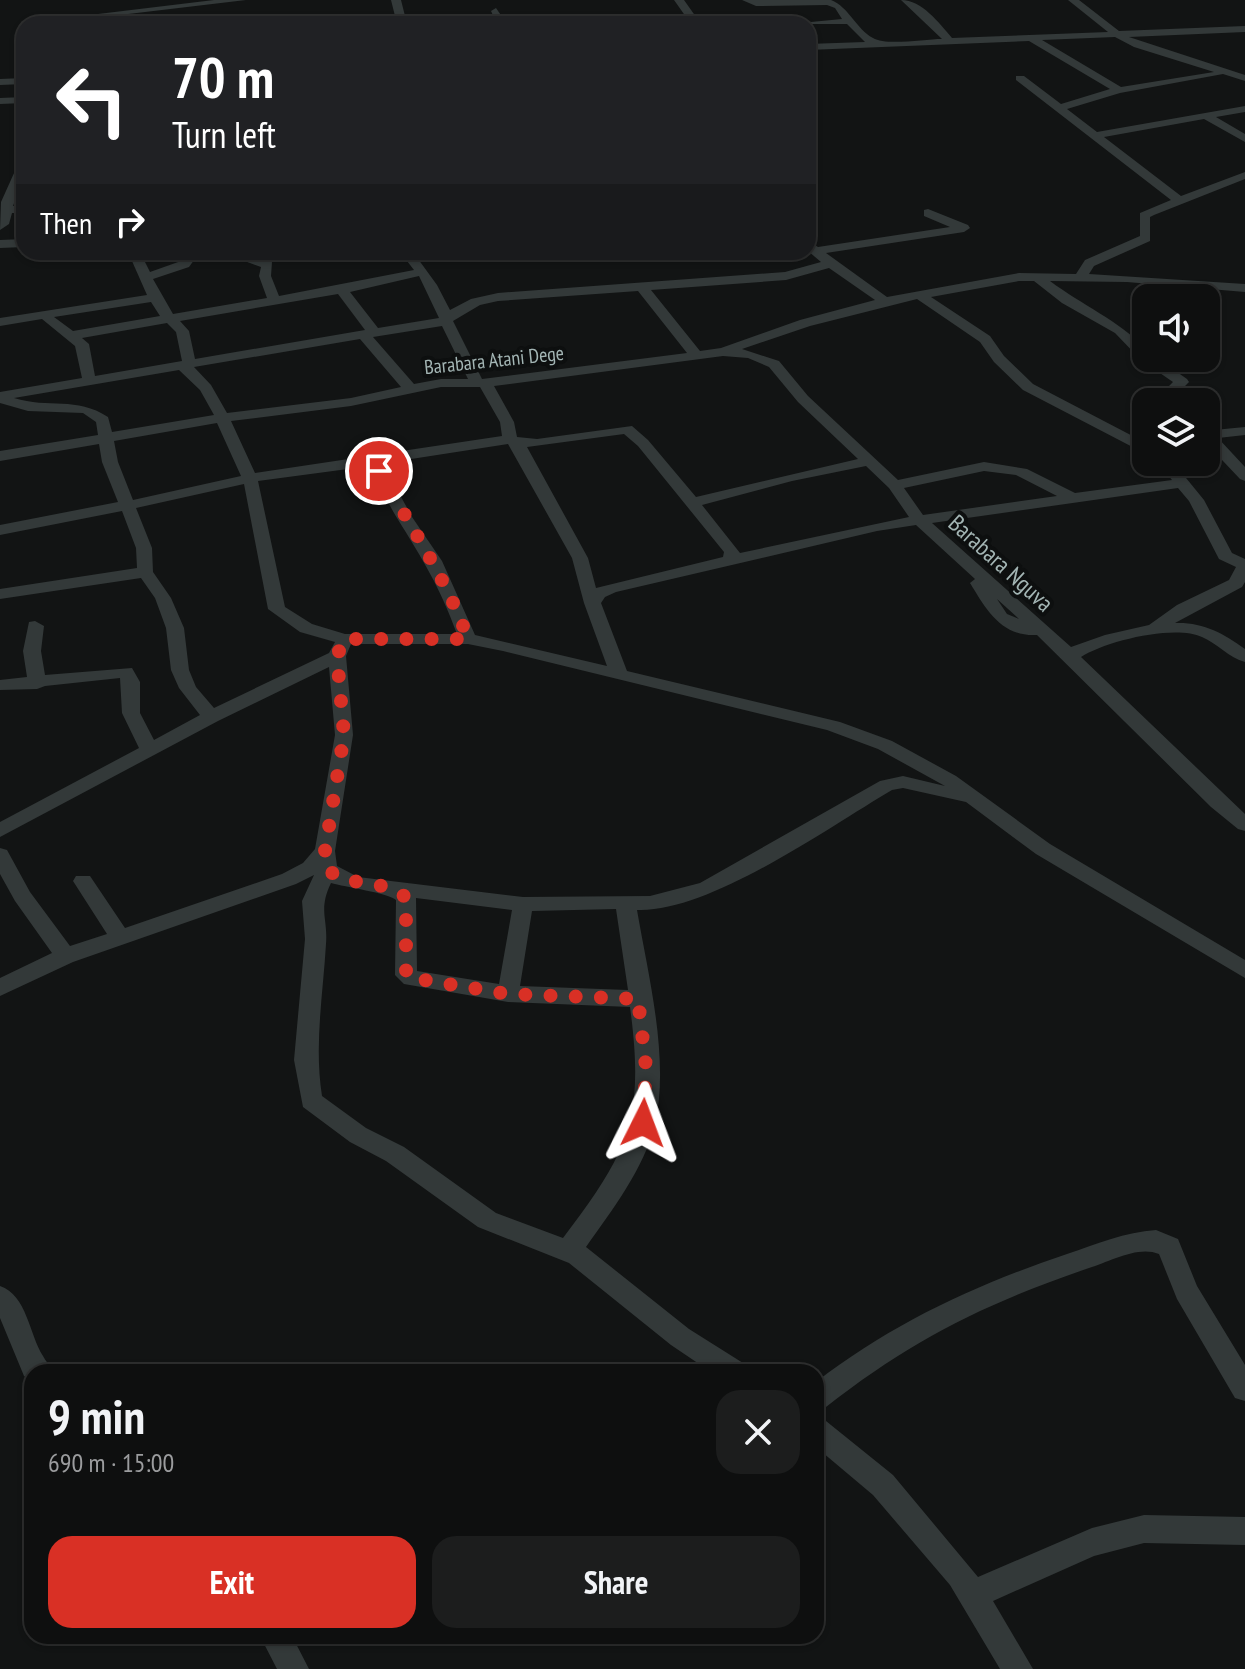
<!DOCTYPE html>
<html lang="en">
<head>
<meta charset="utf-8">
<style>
	:root { --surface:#0e0f0f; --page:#1c1d1d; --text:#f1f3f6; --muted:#9b9c9e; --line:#2e2f2f; --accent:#d93025 }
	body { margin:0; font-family:"PT Sans Narrow",sans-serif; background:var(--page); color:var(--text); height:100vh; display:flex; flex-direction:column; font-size:30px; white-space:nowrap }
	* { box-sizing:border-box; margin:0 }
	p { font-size:26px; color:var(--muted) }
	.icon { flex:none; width:44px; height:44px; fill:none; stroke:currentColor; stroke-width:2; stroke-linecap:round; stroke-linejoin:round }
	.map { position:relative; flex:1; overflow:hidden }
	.sheet { position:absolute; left:24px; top:1364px; width:800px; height:280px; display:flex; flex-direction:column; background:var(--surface); border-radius:24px; box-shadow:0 2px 6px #0004,0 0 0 2px var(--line) }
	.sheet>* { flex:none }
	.hud { position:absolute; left:16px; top:16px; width:800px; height:244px; border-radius:24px; box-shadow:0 2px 6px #0004,0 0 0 2px var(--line); background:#202124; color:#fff; overflow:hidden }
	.controls { position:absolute; left:1132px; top:284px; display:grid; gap:16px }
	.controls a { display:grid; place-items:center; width:88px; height:88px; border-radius:16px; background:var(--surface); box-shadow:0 2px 6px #0004,0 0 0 2px var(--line); font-size:40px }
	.pin { position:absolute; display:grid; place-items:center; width:68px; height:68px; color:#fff; margin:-34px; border:4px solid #fff; border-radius:50%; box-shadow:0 2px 8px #0007 }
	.me { position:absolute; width:88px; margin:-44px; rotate:3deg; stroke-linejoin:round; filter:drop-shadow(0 0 6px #0008) }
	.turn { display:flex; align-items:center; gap:28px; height:168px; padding:0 24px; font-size:36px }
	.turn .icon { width:104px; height:104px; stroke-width:2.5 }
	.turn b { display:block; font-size:56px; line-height:68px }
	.then { display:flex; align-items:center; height:76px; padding:0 24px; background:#0003; gap:16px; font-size:30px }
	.round { display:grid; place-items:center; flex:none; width:84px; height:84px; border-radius:24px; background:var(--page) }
	.summary { display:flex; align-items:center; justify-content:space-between; height:136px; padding:0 24px }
	h1 { font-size:48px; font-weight:700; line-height:60px }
	.primary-button { display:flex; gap:16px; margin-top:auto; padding:16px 24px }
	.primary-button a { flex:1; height:92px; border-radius:24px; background:var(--accent); color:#fff; font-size:32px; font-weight:700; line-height:92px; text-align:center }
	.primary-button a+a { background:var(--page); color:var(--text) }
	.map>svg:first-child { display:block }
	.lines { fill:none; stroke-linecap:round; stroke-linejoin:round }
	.minor { fill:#333939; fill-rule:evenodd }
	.route { stroke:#d93025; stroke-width:14; stroke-dasharray:0 25.2 }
	.labels { text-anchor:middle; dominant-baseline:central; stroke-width:8; stroke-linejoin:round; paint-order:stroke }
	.far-street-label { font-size:20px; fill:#a3b5b4; stroke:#0d0f0f }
	.street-label { font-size:24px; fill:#a3b5b4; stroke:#0d0f0f }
</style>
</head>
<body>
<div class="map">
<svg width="1245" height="1669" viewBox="0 0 1245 1669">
	<rect width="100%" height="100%" fill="#121414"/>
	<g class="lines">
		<path class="minor" d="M214 0H246L103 17 98 14Z
			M391 0H401L407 24H397Z
			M674 0H684L701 24H691Z
			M742 0H831C849 7 856 29 873 38 886 46 925 39 942 39L901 0C922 0 939 23 952 38L1108 32 1068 0H1079L1119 31 1245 26V32L1129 37 1245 75V81L1223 74 1120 93 1067 109 1097 132 1245 106V112L1216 117 1245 134V142L1204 119 1104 137 1181 196 1245 172V179L1154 215 1150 217V241L1094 266 1089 274 1245 284V292L1127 282 1050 281C1082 305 1118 320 1146 349V358H1157L1187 379 1189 382 1179 392 1185 402H1171L1164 391 1173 382 1141 360 1115 333 1062 303 1034 281H1019L931 297 990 336 1004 356 1033 384 1146 443V454L1023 390 994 362 980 342 917 299 810 326 742 349 779 361 808 396 898 480 984 462 1027 469 1075 493 1172 480 1157 462H1173L1204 500 1232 553 1245 559V582L1242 587 1175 623C1203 622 1223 633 1245 649V662C1229 658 1217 643 1202 637 1175 624 1105 641 1081 657L1245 814V831L1238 829 1211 807 1037 635C1001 637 986 609 970 583L975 579 916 525 877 531 616 592 605 597 601 603 627 671 840 722 892 741 956 776 1050 844 1245 960V978L1036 854 966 802 903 788 892 790C829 827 709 913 637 910 648 974 670 1060 655 1124 644 1169 612 1210 586 1247L689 1329 743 1363 746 1372H711L671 1345 569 1263 478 1227 386 1161 350 1142 303 1107 294 1060 305 939 302 901 314 875 296 884 73 962 0 996V978L52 953 15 901 0 874V848L7 850 30 892 70 946 107 934 73 881 76 876H90L125 928 282 874 303 863 315 849 335 735 329 667 218 721 0 837V822L139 748 122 713 120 678 45 686 37 689 0 690V680L27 677 23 651 29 622 35 621 44 626 41 651 45 675 132 668 140 682V713L154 740 200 715 179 688 171 670 166 628 155 598 141 578 0 599V589L137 568 136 548 122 511 0 535V525L118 502 102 462 99 444 0 461V451L98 435 96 422 83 413 28 411 0 403V392L82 378 75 346 42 319 0 326V318L147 295 128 252H140L150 272 181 261 188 252H200L189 267 153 279 173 314 267 298 259 276 261 267 220 252H239L272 262 271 276 279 296 414 270 400 252H413L437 285 450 310 471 299 498 293 785 272 821 262 808 251V241L818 247 950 227 924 216V210L928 209 968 225 970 228 964 232 826 253 887 297 1019 273 1076 274 1085 260 1140 236V213L1171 200 1016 80V76H1024L1061 104 1110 89 1029 41 808 50V44L865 42 847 24H790L842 19 835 8 827 5 756 6ZM1115 37 1134 47 1214 72 1121 87 1042 40ZM829 268 875 300 800 320 721 348 700 351 651 290 786 280ZM419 276 439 318 378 328 350 292ZM638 291 687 353 482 379 453 321 480 305 498 301ZM338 294 365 330 195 359 189 331 180 321ZM151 302 160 316 73 331 54 317ZM167 323 176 332 182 361 95 376 89 344 82 338ZM442 326 468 379H441L414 384 373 337ZM360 339 401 387 351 398 227 413 211 385 194 367ZM723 356 748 358 769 367 798 402 858 459 696 497 648 440 632 426 537 439 517 437 514 422 494 386ZM179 370 200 390 214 415 112 432 108 417C76 396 49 409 14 398ZM441 387H480L500 422 502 436 255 473 231 421 351 406ZM217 423 241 476 133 500 118 462 114 441ZM624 434 638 446 724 552 723 557 596 588 588 558 527 447ZM508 444 572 558 584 603 607 666 475 635 442 561 412 517 387 471 379 464ZM866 466 889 488 909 517 740 553 702 505 792 481ZM363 467C380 479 386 501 397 518 423 560 440 587 457 634H345L312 624 285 607 258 481ZM984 471 1016 475 1057 496 923 515 904 488ZM244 484 268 609 300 632 335 642 329 653 214 708 196 687 189 670 184 628 171 598 153 572 152 548 136 508ZM1178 488 1189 501 1219 559 1236 567 1229 580 1177 605 1149 625 1105 635 1071 647 932 523ZM997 599 1019 619 1007 614ZM351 644H468L503 651 827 730 878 749 945 786 903 776 880 781 700 883 650 896 523 897 358 877 337 866 335 851 353 735 346 656ZM331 883C344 887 389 893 396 900L395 975 404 984 508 1002 630 1007C645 1118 629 1151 563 1238L496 1213 404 1147 366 1128 322 1096C314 1045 323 995 326 944 328 918 318 910 331 883ZM416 898 512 910 499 984 417 971ZM616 909 628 990 520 986 532 911Z
			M496 8 507 24H497L491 11Z
			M24 78V84L0 85V79Z
			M24 97V103L0 104V98Z
			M24 130V176L13 206 24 205V213H12L9 224 0 230 1 202 19 162V133Z
			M24 239V247L0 248V240Z
			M1206 420 1211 421 1214 430 1245 427V435L1218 438 1245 467V481L1240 479 1206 443Z
			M1156 1230 1178 1239 1197 1286 1245 1365V1401L1235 1398 1177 1299 1159 1254C1138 1245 1109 1262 1089 1268 986 1303 911 1340 826 1407L816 1410V1382C893 1323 975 1285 1067 1254 1097 1244 1125 1232 1156 1230Z
			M0 1286C27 1295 29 1334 43 1356 46 1362 50 1365 53 1372H32V1381L24 1376 0 1318Z
			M816 1417 826 1421 893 1475 978 1577 1092 1528 1144 1515 1245 1517V1545L1144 1543 1094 1556 993 1601 1033 1669H1000L950 1585 873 1495 816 1447Z
			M260 1636H292L309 1669H277Z"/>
	</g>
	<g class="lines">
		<path class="route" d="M379 471C411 527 446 578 468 639H344L337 656 344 735 325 851 327 869C350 889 386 878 406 898V975L412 978 508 994 638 999 646 1067 643 1123"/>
	</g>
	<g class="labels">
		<g class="far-street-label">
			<text transform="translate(494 360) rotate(-6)">Barabara Atani Dege</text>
		</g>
		<g class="street-label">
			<text transform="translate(1001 563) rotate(42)">Barabara Nguva</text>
		</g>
	</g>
</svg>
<div class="controls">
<a><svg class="icon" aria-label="sound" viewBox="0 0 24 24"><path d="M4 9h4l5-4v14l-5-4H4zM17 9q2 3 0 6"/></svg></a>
<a><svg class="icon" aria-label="layers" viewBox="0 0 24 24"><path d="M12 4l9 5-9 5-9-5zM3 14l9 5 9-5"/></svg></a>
</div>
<div class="pin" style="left:379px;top:471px;background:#d93025"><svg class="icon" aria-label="arrive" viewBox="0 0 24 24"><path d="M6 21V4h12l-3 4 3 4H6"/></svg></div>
<svg class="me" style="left:643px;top:1123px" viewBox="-20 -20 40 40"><path d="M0-17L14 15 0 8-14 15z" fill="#d93025" stroke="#fff" stroke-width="4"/></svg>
<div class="hud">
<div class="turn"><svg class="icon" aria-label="left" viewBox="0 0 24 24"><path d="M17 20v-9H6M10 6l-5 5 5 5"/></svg><div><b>70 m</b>Turn left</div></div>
<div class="then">Then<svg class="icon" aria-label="right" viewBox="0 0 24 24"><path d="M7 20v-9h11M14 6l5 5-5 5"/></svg></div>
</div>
<section class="sheet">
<div class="summary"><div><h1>9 min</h1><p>690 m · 15:00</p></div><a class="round"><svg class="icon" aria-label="close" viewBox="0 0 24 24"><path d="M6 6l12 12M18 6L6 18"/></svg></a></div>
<div class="primary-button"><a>Exit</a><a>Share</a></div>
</section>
</div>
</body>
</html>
